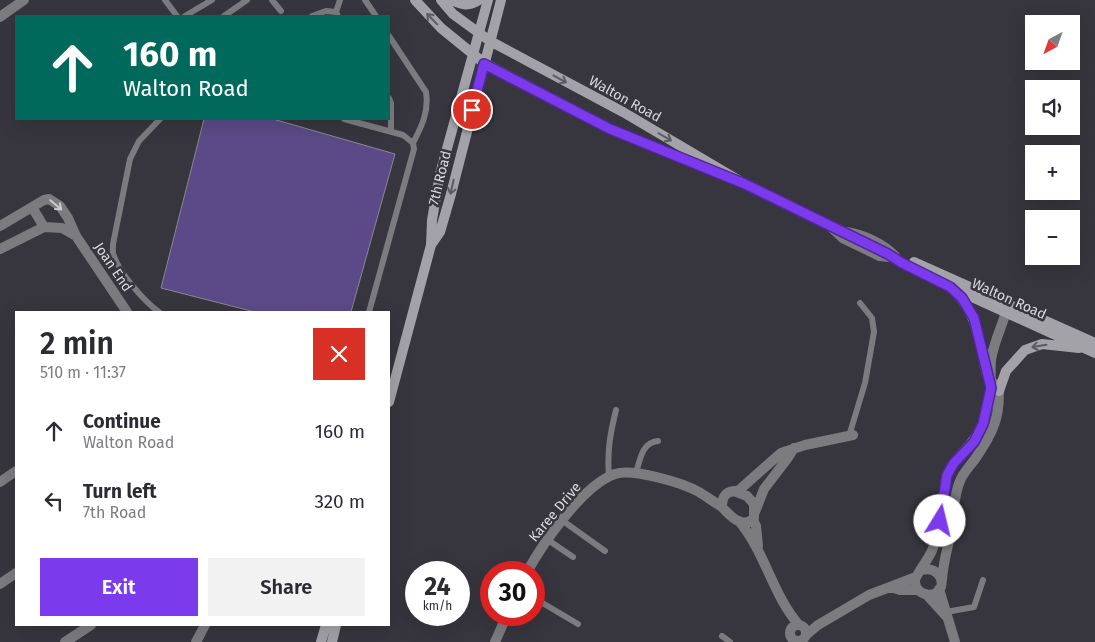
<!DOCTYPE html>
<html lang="en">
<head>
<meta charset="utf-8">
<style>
	:root { --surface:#fff; --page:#f2f2f3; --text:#2b2b33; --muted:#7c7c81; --accent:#7c3aed }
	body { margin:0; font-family:"Fira Sans",sans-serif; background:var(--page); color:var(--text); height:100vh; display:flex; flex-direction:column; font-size:19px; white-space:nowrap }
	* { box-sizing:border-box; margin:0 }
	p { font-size:16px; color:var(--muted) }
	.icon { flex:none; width:28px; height:28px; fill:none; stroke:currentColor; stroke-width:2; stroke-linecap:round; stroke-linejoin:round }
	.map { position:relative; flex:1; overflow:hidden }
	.sheet { position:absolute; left:15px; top:311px; width:375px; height:315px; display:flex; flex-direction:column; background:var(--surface); border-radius:0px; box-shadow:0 5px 20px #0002 }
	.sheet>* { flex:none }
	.hud { position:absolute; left:15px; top:15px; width:375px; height:105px; border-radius:0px; box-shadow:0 5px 20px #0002; background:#00695c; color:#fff; overflow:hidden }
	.needle { width:32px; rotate:221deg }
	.fabs { position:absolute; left:1025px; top:15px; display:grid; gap:10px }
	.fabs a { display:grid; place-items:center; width:55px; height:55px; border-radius:0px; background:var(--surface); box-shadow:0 5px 20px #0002; font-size:25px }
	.speed { position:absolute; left:405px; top:561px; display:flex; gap:10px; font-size:25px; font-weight:700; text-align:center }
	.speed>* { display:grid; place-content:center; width:65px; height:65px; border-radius:50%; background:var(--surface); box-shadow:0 5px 20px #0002; line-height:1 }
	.speed small { font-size:12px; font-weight:400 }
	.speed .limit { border:8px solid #d22; background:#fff; color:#111 }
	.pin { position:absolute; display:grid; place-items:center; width:42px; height:42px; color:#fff; margin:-21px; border:2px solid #fff; border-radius:50%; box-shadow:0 1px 5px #0007 }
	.me { position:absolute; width:55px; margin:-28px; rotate:9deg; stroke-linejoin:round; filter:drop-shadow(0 0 4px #0008) }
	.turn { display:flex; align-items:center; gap:18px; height:105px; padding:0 25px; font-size:22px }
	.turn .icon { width:65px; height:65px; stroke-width:2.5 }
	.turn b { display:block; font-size:35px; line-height:42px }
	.round { display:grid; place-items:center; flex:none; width:52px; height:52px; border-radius:0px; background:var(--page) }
	.head { display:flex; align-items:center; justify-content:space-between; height:85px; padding:0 25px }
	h1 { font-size:30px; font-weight:600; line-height:38px }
	.cta { display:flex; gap:10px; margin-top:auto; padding:10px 25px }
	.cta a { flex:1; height:58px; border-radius:0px; background:var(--accent); color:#fff; font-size:20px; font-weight:600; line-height:58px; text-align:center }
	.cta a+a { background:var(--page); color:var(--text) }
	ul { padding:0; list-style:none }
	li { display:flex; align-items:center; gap:15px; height:70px; padding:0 25px }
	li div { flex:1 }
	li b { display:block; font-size:19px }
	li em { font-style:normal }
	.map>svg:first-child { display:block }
	.building { fill:#5b4a87; stroke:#8a8891 }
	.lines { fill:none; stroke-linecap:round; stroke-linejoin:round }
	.lane { stroke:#7c7b7f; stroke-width:6 }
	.street { stroke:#7c7b7f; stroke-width:10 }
	.secondary { stroke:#a3a2a8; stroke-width:10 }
	.oneway { stroke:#5d5b62 }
	.oneway2 { stroke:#cccbd0 }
	.route-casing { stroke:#51269a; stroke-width:12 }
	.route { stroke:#7c3aed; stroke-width:9 }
	.labels { text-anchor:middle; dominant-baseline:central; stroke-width:5; stroke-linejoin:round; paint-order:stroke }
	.street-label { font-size:14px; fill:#dad9de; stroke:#37353d }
</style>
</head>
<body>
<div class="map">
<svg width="1095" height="642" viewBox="0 0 1095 642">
	<rect width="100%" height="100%" fill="#37353d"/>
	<path class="building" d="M204 119H273L395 154 351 312H255L161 288Z"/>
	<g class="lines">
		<path class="lane" d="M165 0 177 16
			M272 0 281 11
			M365 0 376 16
			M185 16 212 0
			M224 16 247 0
			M312 16 326 11 336 12
			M338 16 336 12 340 0
			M389 36 426 92C429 111 422 126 413 143
			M389 98 391 103V132
			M344 119 403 135 413 143 414 149 369 312
			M828 227 842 240 879 258 889 259 894 258
			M847 230C865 233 884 242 897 255
			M159 312C145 302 119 273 114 256 112 253 113 248 113 244L130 159 139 141 160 119
			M849 436 865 383 874 332 872 318 860 303
			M636 473C640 460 642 442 658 441
			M609 477C607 452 610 434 616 410
			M563 521 605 551
			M548 540 573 557
			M534 598 578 624
			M946 612 974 607 983 580
			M722 636 730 642"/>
		<path class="street" d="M0 17 24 0
			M32 207 44 227
			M0 226 44 200 49 199 60 206 68 218 76 236 127 312
			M0 249 44 227 62 228 76 236
			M0 482 16 471
			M734 491 747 496 754 504V518C743 530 730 516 722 507 722 498 725 492 734 491Z
			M738 491 781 453 805 445 853 435
			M755 512 764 489 787 459 794 448
			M753 520 756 526 758 546
			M739 521C765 552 772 593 798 624
			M922 570C940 565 949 587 934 594 925 597 915 591 915 581 915 575 930 558 933 548 939 530 940 511 944 492 945 486 945 479 948 474 956 455 975 444 983 424 987 413 990 399 991 387 991 378 990 369 991 360 994 341 1003 324 1008 306
			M527 572C543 543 583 485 615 474 633 468 683 483 699 492 707 497 714 502 722 507
			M942 580C943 563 948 547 951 531 954 515 953 497 960 481 963 473 970 466 975 459 992 435 1002 415 998 384
			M0 584 16 573
			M891 587 900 590H918
			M939 589 955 642
			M926 594 946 616
			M790 633a8 8 0 1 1 16 0a8 8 0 1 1-16 0Z
			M806 635 818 625 869 595 916 577
			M65 642 91 625
			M196 642 205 625
			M495 642 507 615"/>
		<path class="secondary" d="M415 0 441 28 484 63 610 129 713 171
			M441 0 453 14 490 41 623 112 745 184 888 253 902 263 950 287 1095 353
			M452 0C462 5 469 7 479 0
			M431 245 440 232 451 194 501 0
			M914 262 1095 343
			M955 292C982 317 979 355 991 387
			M999 391 1006 371 1025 350 1042 344 1079 348
			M389 402 431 245 432 220 440 174 488 0
			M321 642 326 625
			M332 642 336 625"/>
	</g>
	<defs><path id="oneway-shaft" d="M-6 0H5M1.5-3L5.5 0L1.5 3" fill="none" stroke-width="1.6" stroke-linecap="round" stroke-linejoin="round" transform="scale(1.25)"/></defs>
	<g class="oneway">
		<use href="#oneway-shaft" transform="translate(432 19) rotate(-134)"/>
		<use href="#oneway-shaft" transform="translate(560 79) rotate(29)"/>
		<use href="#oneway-shaft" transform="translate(665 137) rotate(30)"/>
		<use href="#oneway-shaft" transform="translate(452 187) rotate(103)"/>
		<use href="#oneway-shaft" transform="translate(1039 346) rotate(171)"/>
	</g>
	<use class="oneway2" href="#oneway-shaft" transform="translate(56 205) rotate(40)"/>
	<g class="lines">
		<g class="route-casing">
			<path id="route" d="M472 110 484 64 610 129 745 184 888 254 902 263 950 287 962 298 974 318 991 388 983 424 974 442 954 463 947 475 940 521"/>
		</g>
		<use href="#route" class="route"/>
	</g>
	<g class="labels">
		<g class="street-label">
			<text transform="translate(625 99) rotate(29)">Walton Road</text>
			<text transform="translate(440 178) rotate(-76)">7th Road</text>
			<text transform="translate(113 267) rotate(56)">Joan End</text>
			<text transform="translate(1009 299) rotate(24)">Walton Road</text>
			<text transform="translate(555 512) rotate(-50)">Karee Drive</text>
		</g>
	</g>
</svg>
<div class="fabs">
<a><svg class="needle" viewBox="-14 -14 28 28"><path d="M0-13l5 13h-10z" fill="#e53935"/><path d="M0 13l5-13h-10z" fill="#7c7c81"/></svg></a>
<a><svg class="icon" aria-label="sound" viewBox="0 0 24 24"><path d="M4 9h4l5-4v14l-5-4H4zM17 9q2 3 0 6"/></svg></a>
<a>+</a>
<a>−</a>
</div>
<div class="speed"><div>24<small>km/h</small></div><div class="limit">30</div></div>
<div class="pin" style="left:472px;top:110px;background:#d93025"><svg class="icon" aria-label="arrive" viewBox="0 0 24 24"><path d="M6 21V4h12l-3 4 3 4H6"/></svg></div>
<svg class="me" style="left:940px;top:521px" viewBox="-20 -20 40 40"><circle r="19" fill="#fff"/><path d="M0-13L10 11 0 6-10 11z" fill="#7c3aed"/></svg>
<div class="hud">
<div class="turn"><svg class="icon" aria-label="ahead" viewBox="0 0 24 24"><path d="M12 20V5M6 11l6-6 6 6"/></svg><div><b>160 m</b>Walton Road</div></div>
</div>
<section class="sheet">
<div class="head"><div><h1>2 min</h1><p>510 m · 11:37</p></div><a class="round" style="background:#d93025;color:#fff"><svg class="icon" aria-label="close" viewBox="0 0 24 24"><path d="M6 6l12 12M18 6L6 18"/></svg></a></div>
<ul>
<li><svg class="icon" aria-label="ahead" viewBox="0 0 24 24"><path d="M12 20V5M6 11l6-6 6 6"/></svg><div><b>Continue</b><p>Walton Road</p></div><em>160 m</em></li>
<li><svg class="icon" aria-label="left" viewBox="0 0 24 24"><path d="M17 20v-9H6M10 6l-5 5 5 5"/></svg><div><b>Turn left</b><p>7th Road</p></div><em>320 m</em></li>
</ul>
<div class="cta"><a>Exit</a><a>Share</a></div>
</section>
</div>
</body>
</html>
